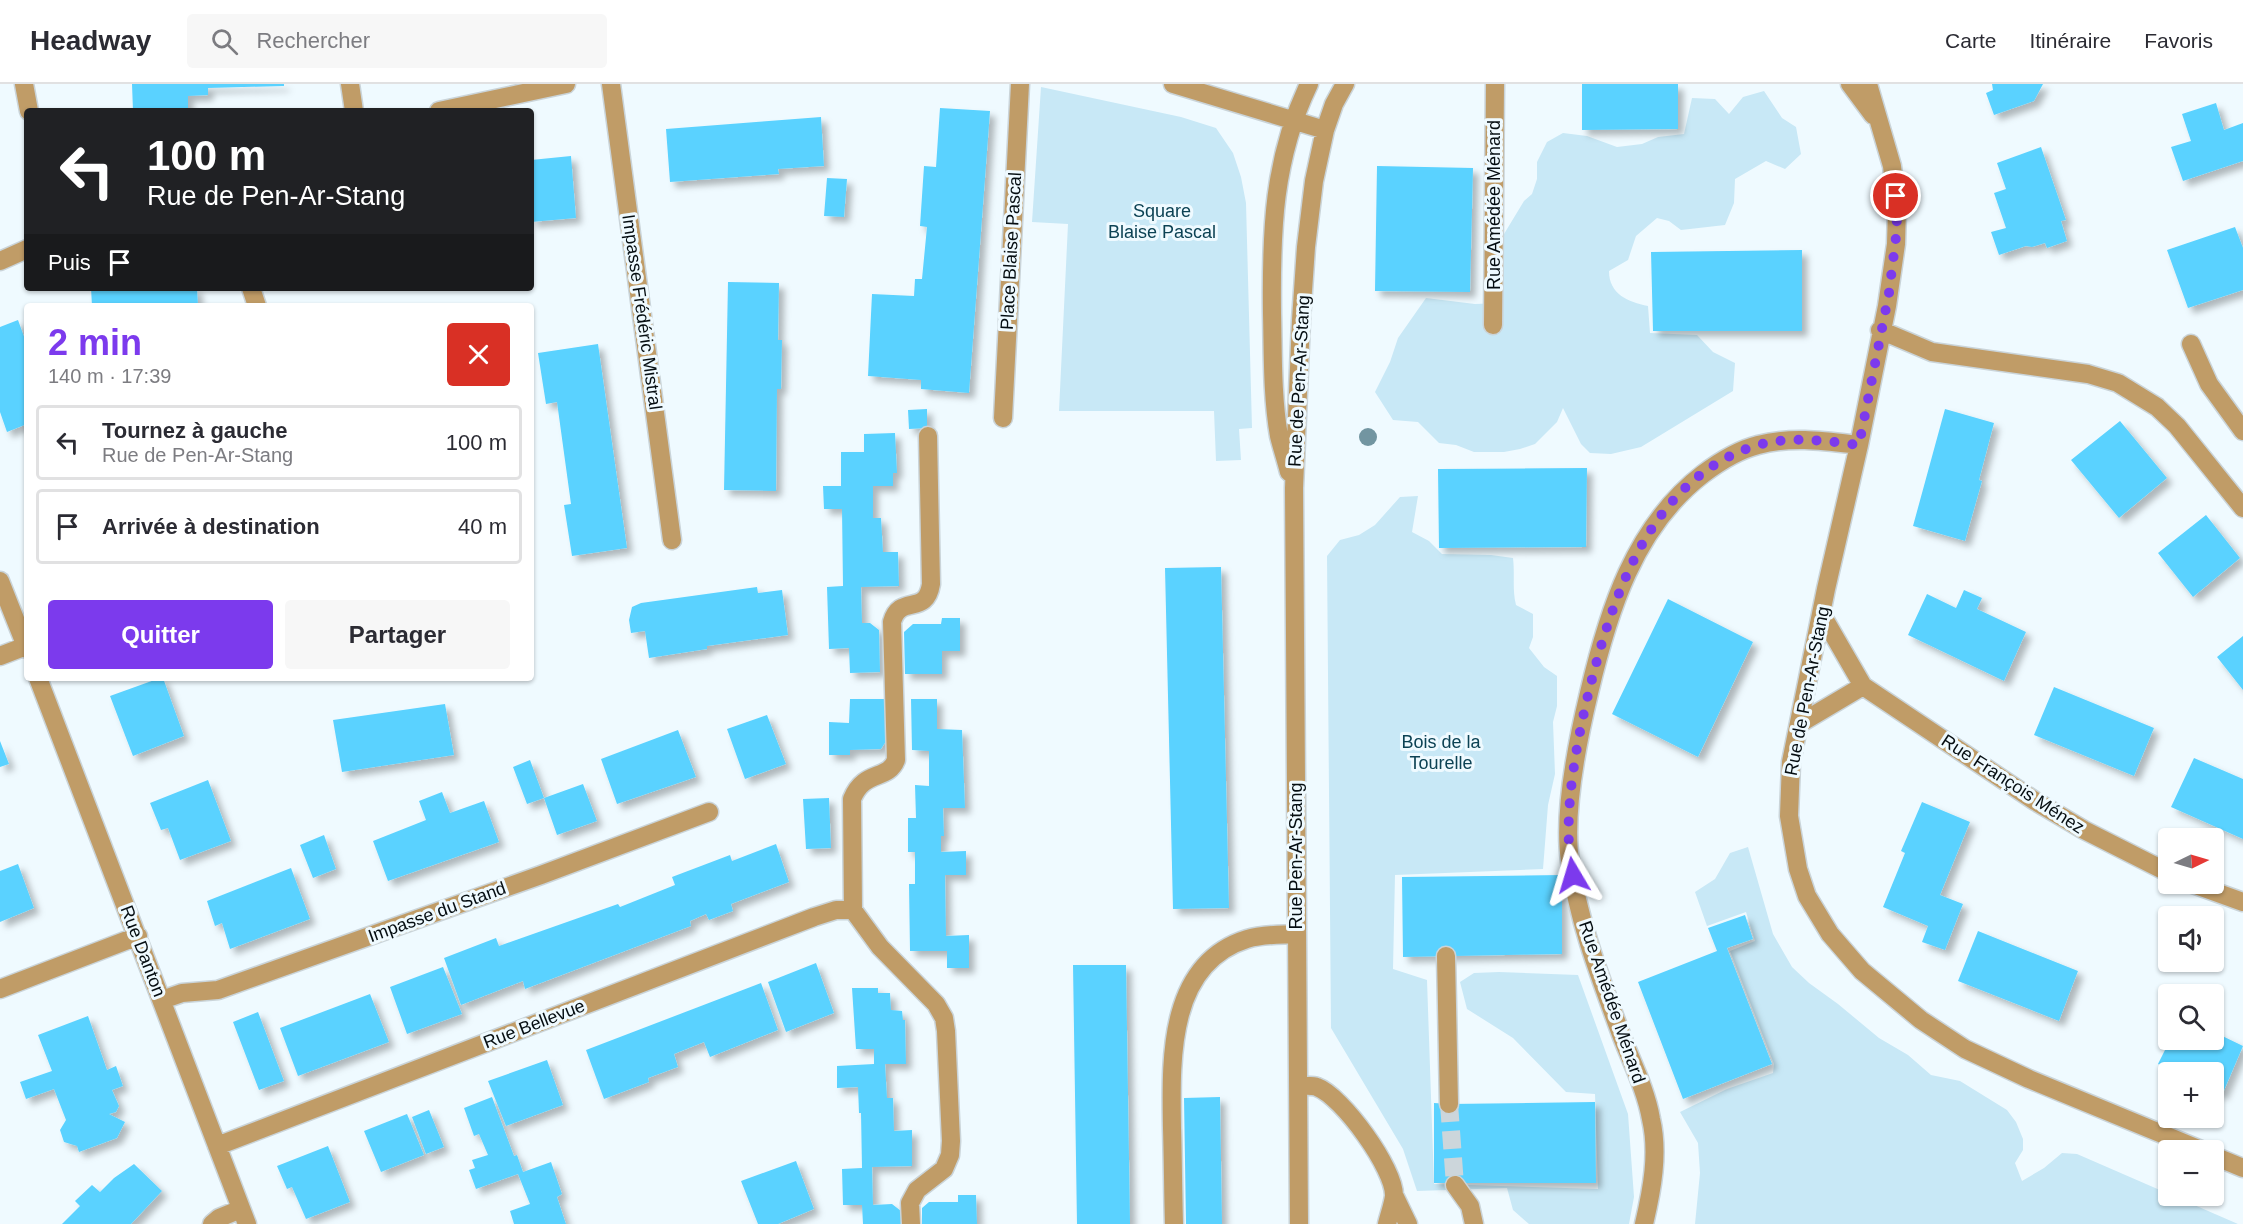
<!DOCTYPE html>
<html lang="fr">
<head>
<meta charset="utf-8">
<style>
	:root { --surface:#fff; --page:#f7f7f7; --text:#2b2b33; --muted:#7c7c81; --line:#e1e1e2; --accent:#7c3aed }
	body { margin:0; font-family:Helvetica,sans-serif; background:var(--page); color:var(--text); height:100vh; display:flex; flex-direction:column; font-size:22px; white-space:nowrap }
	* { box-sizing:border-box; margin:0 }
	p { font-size:20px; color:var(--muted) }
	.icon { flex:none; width:33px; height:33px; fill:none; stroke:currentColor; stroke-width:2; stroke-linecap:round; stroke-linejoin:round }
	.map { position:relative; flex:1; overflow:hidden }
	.panel { position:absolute; left:24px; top:219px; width:510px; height:378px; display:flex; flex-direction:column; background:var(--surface); border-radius:6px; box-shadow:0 2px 4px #0004 }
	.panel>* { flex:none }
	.banner { position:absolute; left:24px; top:24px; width:510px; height:183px; border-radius:6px; box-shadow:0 2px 4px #0004; background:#202124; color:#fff; overflow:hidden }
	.needle { width:39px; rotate:85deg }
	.fabs { position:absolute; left:2158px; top:744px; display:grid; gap:12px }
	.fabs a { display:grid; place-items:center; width:66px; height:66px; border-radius:6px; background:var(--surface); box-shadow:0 2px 4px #0004; font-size:30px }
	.pin { position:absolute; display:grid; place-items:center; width:51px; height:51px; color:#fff; margin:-26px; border:3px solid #fff; border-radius:50%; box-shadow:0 2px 6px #0007 }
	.me { position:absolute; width:66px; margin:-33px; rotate:353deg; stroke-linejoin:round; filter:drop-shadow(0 0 4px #0008) }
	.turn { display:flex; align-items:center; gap:21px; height:126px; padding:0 24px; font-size:27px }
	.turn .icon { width:78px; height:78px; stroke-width:2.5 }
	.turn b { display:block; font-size:42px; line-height:51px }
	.then { display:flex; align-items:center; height:57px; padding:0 24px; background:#0003; gap:12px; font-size:22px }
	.round { display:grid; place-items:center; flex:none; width:63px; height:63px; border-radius:6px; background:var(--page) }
	.headline { display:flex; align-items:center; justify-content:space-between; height:102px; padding:0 24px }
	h1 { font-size:36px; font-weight:700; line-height:45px; color:var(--accent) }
	.button { display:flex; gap:12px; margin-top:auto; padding:12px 24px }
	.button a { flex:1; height:69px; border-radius:6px; background:var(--accent); color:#fff; font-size:24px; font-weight:700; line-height:69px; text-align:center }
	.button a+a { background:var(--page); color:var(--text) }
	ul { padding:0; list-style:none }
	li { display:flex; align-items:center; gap:18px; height:75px; margin:0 12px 9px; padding:0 12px; border:3px solid var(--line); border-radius:6px }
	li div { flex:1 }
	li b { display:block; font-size:22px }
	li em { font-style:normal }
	header { display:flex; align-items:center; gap:36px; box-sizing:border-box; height:84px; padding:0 30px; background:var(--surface); border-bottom:2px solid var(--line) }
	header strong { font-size:28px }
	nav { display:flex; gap:33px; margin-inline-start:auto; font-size:21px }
	.search { width:420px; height:54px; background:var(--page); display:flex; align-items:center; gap:15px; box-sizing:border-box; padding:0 21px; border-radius:6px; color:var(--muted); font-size:22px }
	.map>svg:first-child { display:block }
	.green { fill:#c8e8f6 }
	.building { fill:#5ad2ff; filter:url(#shadow) }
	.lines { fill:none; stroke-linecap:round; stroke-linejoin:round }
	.minor-tunnel { stroke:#ccd6db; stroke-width:18; stroke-dasharray:18 9; stroke-linecap:butt }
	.minor-casing { stroke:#cad4d9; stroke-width:21 }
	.minor { stroke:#c09c67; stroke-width:18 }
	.tree { fill:#7295a1 }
	.route { stroke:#7c3aed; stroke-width:10; stroke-dasharray:0 18 }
	.labels { text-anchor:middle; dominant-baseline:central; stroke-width:6; stroke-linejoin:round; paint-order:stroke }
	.street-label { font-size:18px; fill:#050d11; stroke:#effaff }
	.park-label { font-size:18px; fill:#0c4254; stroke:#effaff }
</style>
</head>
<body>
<header>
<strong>Headway</strong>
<div class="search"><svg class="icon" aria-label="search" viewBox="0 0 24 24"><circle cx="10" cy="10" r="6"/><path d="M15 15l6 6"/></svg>Rechercher</div>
<nav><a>Carte</a><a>Itinéraire</a><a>Favoris</a></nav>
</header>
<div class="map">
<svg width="2243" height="1140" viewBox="0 0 2243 1140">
	<defs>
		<filter id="shadow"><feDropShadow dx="5.5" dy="5.5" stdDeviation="3" flood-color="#0004"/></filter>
	</defs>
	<rect width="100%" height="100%" fill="#effaff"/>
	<path class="green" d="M1041 3 1181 33 1216 44 1233 69 1241 93 1246 119 1252 344 1239 345 1241 376 1216 377 1214 327H1059L1068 140 1032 138Z
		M1764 7 1782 34 1796 43 1801 70 1785 85 1766 77 1735 95 1734 119 1725 141 1681 146 1669 137 1657 134 1636 152 1628 176 1609 187C1609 210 1628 218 1648 222L1650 249 1697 251 1713 268 1735 279 1733 307 1641 363 1611 370 1590 369 1581 360 1563 324 1557 338 1535 360 1520 365 1504 368H1474L1456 361 1439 359 1418 338 1393 336 1375 308 1390 278 1398 254 1426 214 1475 220 1501 219 1504 150 1524 117 1532 110 1537 95V78L1547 58 1563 49 1587 52 1617 63 1642 60 1658 53 1684 50 1692 14 1715 15 1729 30 1743 13Z
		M1418 412 1412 448 1429 457 1442 470 1491 471 1513 474C1515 491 1512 505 1516 521L1533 530V553L1529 564 1544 583 1557 592V622L1553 638 1555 690 1548 721 1543 785 1395 791 1393 885 1427 896 1434 1100 1598 1105 1595 1010 1566 1008 1513 954 1467 925 1460 898 1474 889 1499 888 1578 891 1628 1030 1634 1113 1629 1140H1529L1513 1126 1507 1104 1417 1107 1403 1065 1331 944 1327 472 1340 456 1359 451 1375 441 1400 413Z
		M1748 763 1773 850 1792 883 1809 899 1838 920 1879 954 1908 971 1931 991 1960 997 2007 1026 2016 1038 2023 1055V1066L2015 1079 2022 1097 2044 1084 2062 1069 2077 1070 2238 1140H1695L1700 1089 1698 1059 1680 1028 1727 1005 1773 989 1774 980 1730 867 1755 857 1746 828 1707 842 1695 808 1715 795 1730 769Z"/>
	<path class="building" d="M132 0H284V2L208 4V11L188 12V27H133Z
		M1582 0H1678V45L1582 46Z
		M1992 0H2043L2034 17 1994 31 1986 9 1993 6Z
		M2216 19 2224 46 2243 39V77L2183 97 2171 63 2191 57 2182 30Z
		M940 24 990 27 969 309 921 305V296L868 292 872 210 914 212 915 195H922L927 143 920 142 924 82 936 83Z
		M821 33 824 82 778 85 779 90 670 98 666 45Z
		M2041 63 2066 136 2061 137 2067 157 2047 164 2045 159 2032 163 2026 162 1999 171 1991 148 2006 144 1994 109 2006 105 1997 79Z
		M571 72 576 134 531 138V76Z
		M1377 82 1473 84 1470 208 1375 207Z
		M827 94 847 95 844 133 824 132Z
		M2235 143 2243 164V206L2188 224 2167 166Z
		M1802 166V247H1653L1651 168Z
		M728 198 779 199 778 256H782L781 305H777L776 407 724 406Z
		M91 204H197L198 222H92Z
		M18 236 27 261V340L7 348 0 328V243Z
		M598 260 627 464 572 472 564 421 571 420 557 318 546 320 538 269Z
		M927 325V344L909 345 908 326Z
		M1945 325 1994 339 1979 396 1982 397 1965 457 1913 442Z
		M2120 337 2167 394 2119 434 2071 376Z
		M895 349 897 389H893V402H873V434H881L883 468H898L899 502 861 503 862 539H870L879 546 880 588 850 589 849 564 829 565 827 503 843 502 842 425H824L823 402H841V368H864V350Z
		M1587 384 1586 463 1439 464 1438 385Z
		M2206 431 2240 474 2193 513 2158 469Z
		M1221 483 1229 824 1173 825 1165 484Z
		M757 503 758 509 782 506 788 551 707 562V565L649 574 645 547 631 549 629 536 632 523 641 519Z
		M1964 506 1982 514 1977 525 2026 548 2004 597 1908 551 1927 510 1956 524Z
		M1668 515 1753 558 1698 673 1612 630Z
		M942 534H960V567H942V590H905L904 548 913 540H941Z
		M2243 552V606L2217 573Z
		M160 594H163L184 652 133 672 110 612Z
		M2054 603 2154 644 2134 692 2034 651Z
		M850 615H885L886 657 881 665 850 666V671H829V638L849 639Z
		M911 615H937V645L962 646 965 724H943L944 752H941V768L966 767V791H945L946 852 969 851V884H947V867H910L909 800H915V768H908V734H916L915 701 929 702V667L912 666Z
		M445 620 454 671 342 688 333 636Z
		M767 631 786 680 745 695 727 645Z
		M678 646 696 693 617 720 601 675Z
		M0 657 9 680 0 683Z
		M2194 674 2243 695V755L2171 723Z
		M530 676 544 714 527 720 513 683Z
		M208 696 231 757 180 776 168 744 161 746 150 719Z
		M583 700 597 737 557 751 544 714Z
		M442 708 450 729 484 717 499 758 388 797 373 757 426 736 419 717Z
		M829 714 831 764 806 765 803 715Z
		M1922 718 1970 738 1940 811 1963 820 1945 866 1922 858 1928 842 1883 823 1905 769 1901 767Z
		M324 751 336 785 313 794 300 761Z
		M776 760 789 798 731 820 733 827 709 836 706 830 690 837 691 842 525 905 523 897 461 921 444 874 496 854 499 862 618 820 620 823 675 801 672 793 730 771 732 777Z
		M18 780 34 824 0 838V787Z
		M291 784 310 835 230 865 222 839 215 842 207 817Z
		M1562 791V870L1403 873 1402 793Z
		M1745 831 1753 855 1727 864 1772 980 1683 1015 1638 898 1717 867 1708 844Z
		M1978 847 2078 887 2059 937 1958 897Z
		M816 879 834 929 786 948 768 898Z
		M1073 881H1126L1130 1140H1077Z
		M443 883 462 930 407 950 390 903Z
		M761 899 778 946 710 973 704 958 674 970 678 983 648 994 649 998 604 1015 586 966Z
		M852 904H878V909H890L891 926 902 927 903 936H905L906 980H885L887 1014H893L894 1047 912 1046V1082L872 1083 873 1121 892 1120 901 1127 902 1140H863L862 1121H843L842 1085 862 1084 861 1029H859L858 1003 837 1004V982L874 980V965H856Z
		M370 910 389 958 298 992 280 944Z
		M258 928 284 997 259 1006 233 938Z
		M88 932 107 986 116 982 123 1002 112 1006 119 1022 116 1028 109 1030 125 1038 117 1054 79 1068 77 1062 64 1058 60 1046 66 1036 54 1005 26 1015 20 998 52 987 38 951Z
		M2214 948 2243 962 2222 1011 2214 1007V988H2176L2158 980 2170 956H2214Z
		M547 976 563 1021 506 1042 488 997Z
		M492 1013 514 1072 517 1071 523 1088 551 1078 562 1110 557 1113 566 1140H514L510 1127 530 1120 518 1090 476 1105 469 1086 475 1084 472 1076 488 1071 479 1050 474 1052 464 1024Z
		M1220 1013 1222 1140H1186L1184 1014Z
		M1595 1018 1596 1099H1434V1019L1449 1020Z
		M429 1026 444 1063 426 1070 412 1033Z
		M407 1030 424 1071 381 1088 364 1047Z
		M328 1062 350 1118 306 1135 292 1103 287 1105 277 1082Z
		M796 1077 814 1125 778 1140H758L741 1097Z
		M134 1080 162 1107 131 1140H62L80 1122 75 1117 92 1101 100 1108 114 1094Z
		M958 1111H976L977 1140H922V1124L929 1118H958Z"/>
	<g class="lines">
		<path class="minor-tunnel" d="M1449 1020 1455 1101"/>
		<g class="minor-casing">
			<path id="minor" d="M24 0 29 27
				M350 0 354 27
				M611 0 672 456
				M1173 0 1325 46
				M1850 0 1873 31
				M1868 0 1892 82 1897 125 1896 160 1887 222 1859 361 1826 505 1791 678 1789 732 1798 785 1807 812 1830 850 1862 887 1921 936 1965 965 2029 995 2201 1066
				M439 27 566 0
				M0 177 27 165
				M251 204 257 222
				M1493 241 1495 0
				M1880 246 1932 268 2088 290 2118 299 2157 323 2177 342 2243 424
				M2191 260 2209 300 2243 347
				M1003 334 1020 0
				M1289 388C1286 376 1282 364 1279 352 1272 312 1273 269 1272 229 1271 147 1273 75 1309 0
				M0 497 27 565
				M1822 531 1863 602 2035 717 2084 746 2169 789
				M0 572 26 562
				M38 594 247 1140
				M1799 640 1863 602
				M2193 800 2243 818
				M1446 872 1449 1020
				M0 905 138 852
				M162 916 182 909 218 906 541 791 709 728
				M1298 1002C1304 1002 1312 1001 1317 1003 1342 1012 1395 1085 1394 1112 1393 1121 1389 1131 1387 1140
				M217 1062 814 833 836 826H853
				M2214 1072 2243 1084
				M1455 1101 1470 1122 1474 1140
				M1394 1111 1408 1140
				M212 1140 219 1134 241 1125
				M911 1140 910 1119 917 1106 944 1085 950 1071 951 1057 946 947 944 934 936 920 880 863 853 826 852 715C864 685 888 697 896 676L892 538C900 509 926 533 931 500L928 352
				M1174 1140C1173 1108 1173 1076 1172 1044 1171 977 1167 880 1247 855 1263 850 1280 851 1297 850
				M1299 1140 1294 404 1301 236 1306 163 1314 97 1325 46 1334 20 1345 0
				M1644 1140C1652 1106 1659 1069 1651 1035 1646 1006 1632 979 1622 953 1601 896 1578 837 1570 777 1563 730 1578 655 1589 609 1608 528 1634 443 1703 390 1719 378 1738 366 1758 361 1792 352 1825 357 1859 361"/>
		</g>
		<use href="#minor" class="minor"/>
	</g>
	<circle class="tree" cx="1368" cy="353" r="9"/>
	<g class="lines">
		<path class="route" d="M1573 791C1561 739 1576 662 1588 611 1612 514 1649 396 1755 362 1789 351 1825 357 1859 361L1889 209 1897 145 1896 112"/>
	</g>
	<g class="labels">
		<g class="street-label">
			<text transform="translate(1494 121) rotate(-90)">Rue Amédée Ménard</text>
			<text transform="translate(1011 167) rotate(-87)">Place Blaise Pascal</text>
			<text transform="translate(642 228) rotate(82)">Impasse Frédéric Mistral</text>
			<text transform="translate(1299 297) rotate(-87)">Rue de Pen-Ar-Stang</text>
			<text transform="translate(1807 607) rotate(-79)">Rue de Pen-Ar-Stang</text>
			<text transform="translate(2013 700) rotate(33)">Rue François Ménez</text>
			<text transform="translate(1296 772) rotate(-90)">Rue Pen-Ar-Stang</text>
			<text transform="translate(437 828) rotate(-20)">Impasse du Stand</text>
			<text transform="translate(143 867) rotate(69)">Rue Danton</text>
			<text transform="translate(1612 918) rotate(71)">Rue Amédée Ménard</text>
			<text transform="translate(534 940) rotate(-21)">Rue Bellevue</text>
		</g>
		<g class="park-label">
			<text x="1162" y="127">Square<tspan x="1162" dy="21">Blaise Pascal</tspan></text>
			<text x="1441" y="658">Bois de la<tspan x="1441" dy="21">Tourelle</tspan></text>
		</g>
	</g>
</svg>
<div class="fabs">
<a><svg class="needle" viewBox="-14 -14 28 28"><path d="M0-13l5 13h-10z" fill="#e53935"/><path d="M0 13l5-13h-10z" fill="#7c7c81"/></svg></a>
<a><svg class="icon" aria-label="sound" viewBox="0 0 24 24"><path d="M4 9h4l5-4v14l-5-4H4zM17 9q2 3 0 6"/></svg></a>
<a><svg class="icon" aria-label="search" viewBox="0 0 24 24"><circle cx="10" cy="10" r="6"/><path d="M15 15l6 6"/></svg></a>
<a>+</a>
<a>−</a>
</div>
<div class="pin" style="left:1896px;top:112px;background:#d93025"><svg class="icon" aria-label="arrive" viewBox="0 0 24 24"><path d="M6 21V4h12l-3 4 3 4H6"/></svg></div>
<svg class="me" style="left:1573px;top:791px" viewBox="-20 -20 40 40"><path d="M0-17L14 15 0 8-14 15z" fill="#7c3aed" stroke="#fff" stroke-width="4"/></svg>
<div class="banner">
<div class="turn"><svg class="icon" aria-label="left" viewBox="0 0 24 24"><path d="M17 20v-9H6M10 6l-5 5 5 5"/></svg><div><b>100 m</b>Rue de Pen-Ar-Stang</div></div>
<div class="then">Puis<svg class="icon" aria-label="arrive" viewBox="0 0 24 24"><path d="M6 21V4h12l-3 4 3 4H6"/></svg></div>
</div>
<section class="panel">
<div class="headline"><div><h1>2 min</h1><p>140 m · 17:39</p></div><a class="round" style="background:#d93025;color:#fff"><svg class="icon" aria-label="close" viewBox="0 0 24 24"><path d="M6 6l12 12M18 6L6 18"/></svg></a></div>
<ul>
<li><svg class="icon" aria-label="left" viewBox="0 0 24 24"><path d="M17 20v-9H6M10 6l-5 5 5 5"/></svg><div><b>Tournez à gauche</b><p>Rue de Pen-Ar-Stang</p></div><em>100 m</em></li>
<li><svg class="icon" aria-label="arrive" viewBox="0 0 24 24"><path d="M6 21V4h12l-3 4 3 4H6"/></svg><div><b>Arrivée à destination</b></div><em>40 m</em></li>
</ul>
<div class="button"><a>Quitter</a><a>Partager</a></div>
</section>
</div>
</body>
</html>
